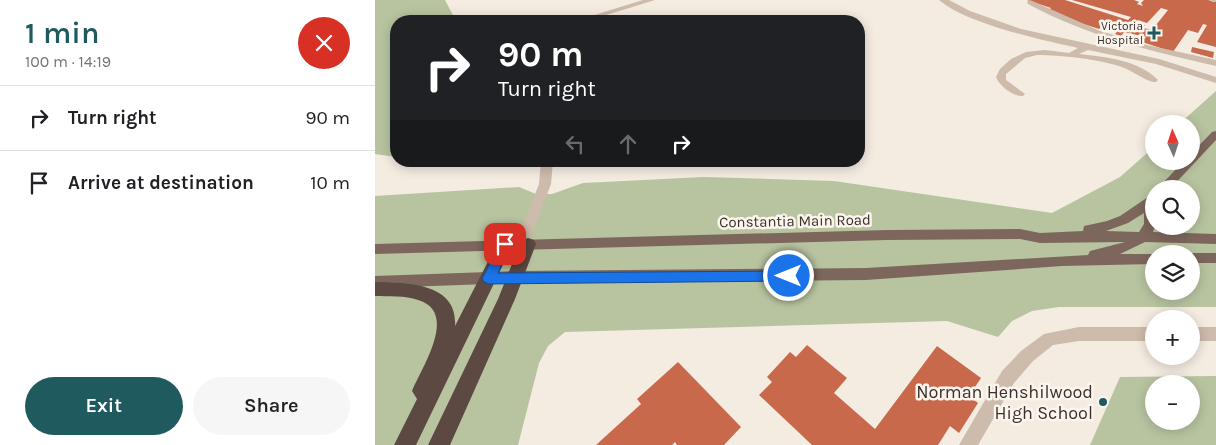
<!DOCTYPE html>
<html lang="en">
<head>
<meta charset="utf-8">
<style>
	:root { --surface:#fff; --page:#f6f6f6; --text:#202124; --muted:#757577; --line:#e0e0e0; --accent:#1f5a5e }
	body { margin:0; font-family:Karla,sans-serif; background:var(--page); color:var(--text); height:100vh; display:flex; flex-direction:column; font-size:19px; white-space:nowrap }
	* { box-sizing:border-box; margin:0 }
	p { font-size:16px; color:var(--muted) }
	.icon { flex:none; width:28px; height:28px; fill:none; stroke:currentColor; stroke-width:2; stroke-linecap:round; stroke-linejoin:round }
	.map { position:relative; flex:1; overflow:hidden }
	.sheet { display:flex; flex-direction:column; background:var(--surface); width:375px }
	.sheet>* { flex:none }
	.banner { position:absolute; left:15px; top:15px; width:475px; height:152px; border-radius:20px; box-shadow:0 2px 12px #0003; background:#202124; color:#fff; overflow:hidden }
	.needle { width:32px; rotate:357deg }
	.controls { position:absolute; left:770px; top:115px; display:grid; gap:10px }
	.controls a { display:grid; place-items:center; width:55px; height:55px; border-radius:50%; background:var(--surface); box-shadow:0 2px 12px #0003; font-size:25px }
	.pin { position:absolute; display:grid; place-items:center; width:42px; height:42px; color:#fff; margin:-21px; border-radius:10px; box-shadow:0 2px 8px #0006 }
	.me { position:absolute; width:55px; margin:-28px; rotate:270deg; stroke-linejoin:round; filter:drop-shadow(0 0 4px #0008) }
	.turn { display:flex; align-items:center; gap:18px; height:105px; padding:0 25px; font-size:22px }
	.turn .icon { width:65px; height:65px; stroke-width:2.5 }
	.turn b { display:block; font-size:35px; line-height:42px }
	.lanes { display:flex; align-items:center; height:48px; padding:0 25px; background:#0003; justify-content:center; gap:25px; direction:ltr }
	.lanes .off { opacity:.35 }
	.round { display:grid; place-items:center; flex:none; width:52px; height:52px; border-radius:26px; background:var(--page) }
	.summary { display:flex; align-items:center; justify-content:space-between; height:85px; padding:0 25px }
	h1 { font-size:30px; font-weight:600; line-height:38px; color:var(--accent) }
	.button { display:flex; gap:10px; margin-top:auto; padding:10px 25px }
	.button a { flex:1; height:58px; border-radius:30px; background:var(--accent); color:#fff; font-size:20px; font-weight:600; line-height:58px; text-align:center }
	.button a+a { background:var(--page); color:var(--text) }
	ul { padding:0; list-style:none }
	li { display:flex; align-items:center; gap:15px; height:65px; padding:0 25px; border-top:1px solid var(--line) }
	li div { flex:1 }
	li b { display:block; font-size:19px }
	li em { font-style:normal }
	main { display:flex; flex:1; min-height:0 }
	.map>svg:first-child { display:block }
	.green { fill:#b8c4a0; fill-rule:evenodd }
	.building { fill:#c8694b; fill-rule:evenodd }
	.lines { fill:none; stroke-linecap:round; stroke-linejoin:round }
	.minor { fill:#cdbbac; fill-rule:evenodd }
	.major { fill:#7d675c; fill-rule:evenodd }
	.highway { fill:#5c4a42; fill-rule:evenodd }
	.route { fill:#1a73e8; stroke:#114b97 }
	.poi-dot { fill:#1f5a5e; stroke:#fbf5ee; stroke-width:2 }
	.labels { text-anchor:middle; dominant-baseline:central; stroke-width:5; stroke-linejoin:round; paint-order:stroke }
	.far-poi-label { font-size:12px; fill:#3b302b; stroke:#fbf5ee; text-anchor:end }
	.street-label { font-size:15px; fill:#3b302b; stroke:#fbf5ee }
	.near-poi-label { font-size:18px; fill:#3b302b; stroke:#fbf5ee; text-anchor:end }
</style>
</head>
<body>
<main>
<section class="sheet">
<div class="summary"><div><h1>1 min</h1><p>100 m · 14:19</p></div><a class="round" style="background:#d93025;color:#fff"><svg class="icon" aria-label="close" viewBox="0 0 24 24"><path d="M6 6l12 12M18 6L6 18"/></svg></a></div>
<ul>
<li><svg class="icon" aria-label="right" viewBox="0 0 24 24"><path d="M7 20v-9h11M14 6l5 5-5 5"/></svg><div><b>Turn right</b></div><em>90 m</em></li>
<li><svg class="icon" aria-label="arrive" viewBox="0 0 24 24"><path d="M6 21V4h12l-3 4 3 4H6"/></svg><div><b>Arrive at destination</b></div><em>10 m</em></li>
</ul>
<div class="button"><a>Exit</a><a>Share</a></div>
</section>
<div class="map">
<svg width="841" height="445" viewBox="0 0 841 445">
	<rect width="100%" height="100%" fill="#f4ebe1"/>
	<path class="green" d="M0 0H70L81 21H21V157L0 154Z
		M841 91V307H684L657 311 637 321 623 337 572 321 190 332 173 346 164 363 143 445H0V196L144 187 161 194H177L208 183 329 177 459 181 677 213 745 177 779 147V161H816V124H804ZM779 189H816V226H779ZM779 254H816V291H779Z
		M841 376V445H715L745 377ZM779 384H816V421H779Z"/>
	<path class="building" d="M652 0H690L753 20 756 17 697 0H759L764 2 762 4 768 6 766 3 769 0H833L841 2V47L822 42 832 25 828 24 823 33 813 30 798 52 767 42 771 37 749 32 746 36 740 34 743 30 728 25 724 29 681 15 673 11 676 8ZM786 8 793 10 777 30 768 28 770 25 761 22 763 20 772 23Z
		M817 47 839 52 838 58 816 52Z
		M432 345 472 378 459 393 500 429 562 346 606 378 594 396 603 403 584 433 575 426 563 445H437L384 395 397 382 392 377 415 352 421 357Z
		M303 362 366 427 349 445H302L300 442 297 445H221L266 404 262 399Z"/>
	<g class="lines">
		<path class="minor" d="M268 0H280L212 21H200Z
			M564 0H574L595 11 646 29 784 59 841 77V83L781 64 713 50 704 54C730 57 764 60 783 80L781 82C773 83 756 70 747 67 724 59 685 55 662 55L650 58 631 74V80L650 94 648 96C639 97 624 86 621 77L625 69 636 59 651 52 670 50 694 53 703 48C667 40 592 24 564 0Z
			M655 0 725 31 772 45 841 60V66C776 51 712 36 653 4L652 2Z
			M836 0H841V2H837Z
			M166 161H178L176 184 153 244 152 248 147 249 142 248 141 244 164 184Z
			M704 327H779V341H704L678 345 658 361 639 383 603 445H584L627 371 646 351 669 334Z
			M816 327H841V341H816Z"/>
		<path class="major" d="M841 131V140L795 189H782L809 161H816V154L837 132Z
			M779 193V226H780L778 232 841 234V244L770 242 745 254H779V264L687 266 491 280 140 283 0 288V276L140 271 491 268 713 255 715 251 750 242 665 243 645 239 512 240 0 254V244L512 230 645 229 665 233 708 231 709 226 732 221 745 216ZM769 213V224L764 232 731 231 753 223Z
			M816 253H841V263H816V254H812Z"/>
		<path class="highway" d="M130 238 136 240 138 244 41 445H19L42 399 37 391C47 367 84 312 43 300 30 295 14 297 0 296V282C31 283 83 282 80 326L124 240Z
			M153 238 159 240 161 244 140 299 75 445H53L123 299 145 244 147 240Z"/>
	</g>
	<path class="route" d="M130 240 135 241 136 244 123 273 414 271 419 272 421 276 419 280 414 281 114 284 109 282 107 278 109 275 126 241Z"/>
	<g class="poi-dot">
		<path d="M776.5 25.5h5v5h5v5h-5v5h-5v-5h-5v-5h5z"/>
		<circle cx="728" cy="402" r="5"/>
	</g>
	<g class="labels">
		<g class="far-poi-label">
			<text x="768" y="26">Victoria<tspan x="768" dy="14">Hospital</tspan></text>
		</g>
		<g class="street-label">
			<text transform="translate(420 221) rotate(-1)">Constantia Main Road</text>
		</g>
		<g class="near-poi-label">
			<text x="718" y="392">Norman Henshilwood<tspan x="718" dy="21">High School</tspan></text>
		</g>
	</g>
</svg>
<div class="controls">
<a><svg class="needle" viewBox="-14 -14 28 28"><path d="M0-13l5 13h-10z" fill="#e53935"/><path d="M0 13l5-13h-10z" fill="#757577"/></svg></a>
<a><svg class="icon" aria-label="search" viewBox="0 0 24 24"><circle cx="10" cy="10" r="6"/><path d="M15 15l6 6"/></svg></a>
<a><svg class="icon" aria-label="layers" viewBox="0 0 24 24"><path d="M12 4l9 5-9 5-9-5zM3 14l9 5 9-5"/></svg></a>
<a>+</a>
<a>−</a>
</div>
<div class="pin" style="left:130px;top:244px;background:#d93025"><svg class="icon" aria-label="arrive" viewBox="0 0 24 24"><path d="M6 21V4h12l-3 4 3 4H6"/></svg></div>
<svg class="me" style="left:414px;top:276px" viewBox="-20 -20 40 40"><circle r="17" fill="#1a73e8" stroke="#fff" stroke-width="3"/><path d="M0-11L8 9 0 5-8 9z" fill="#fff"/></svg>
<div class="banner">
<div class="turn"><svg class="icon" aria-label="right" viewBox="0 0 24 24"><path d="M7 20v-9h11M14 6l5 5-5 5"/></svg><div><b>90 m</b>Turn right</div></div>
<div class="lanes"><svg class="icon off" aria-label="left" viewBox="0 0 24 24"><path d="M17 20v-9H6M10 6l-5 5 5 5"/></svg><svg class="icon off" aria-label="ahead" viewBox="0 0 24 24"><path d="M12 20V5M6 11l6-6 6 6"/></svg><svg class="icon" aria-label="right" viewBox="0 0 24 24"><path d="M7 20v-9h11M14 6l5 5-5 5"/></svg></div>
</div>
</div>
</main>
</body>
</html>
